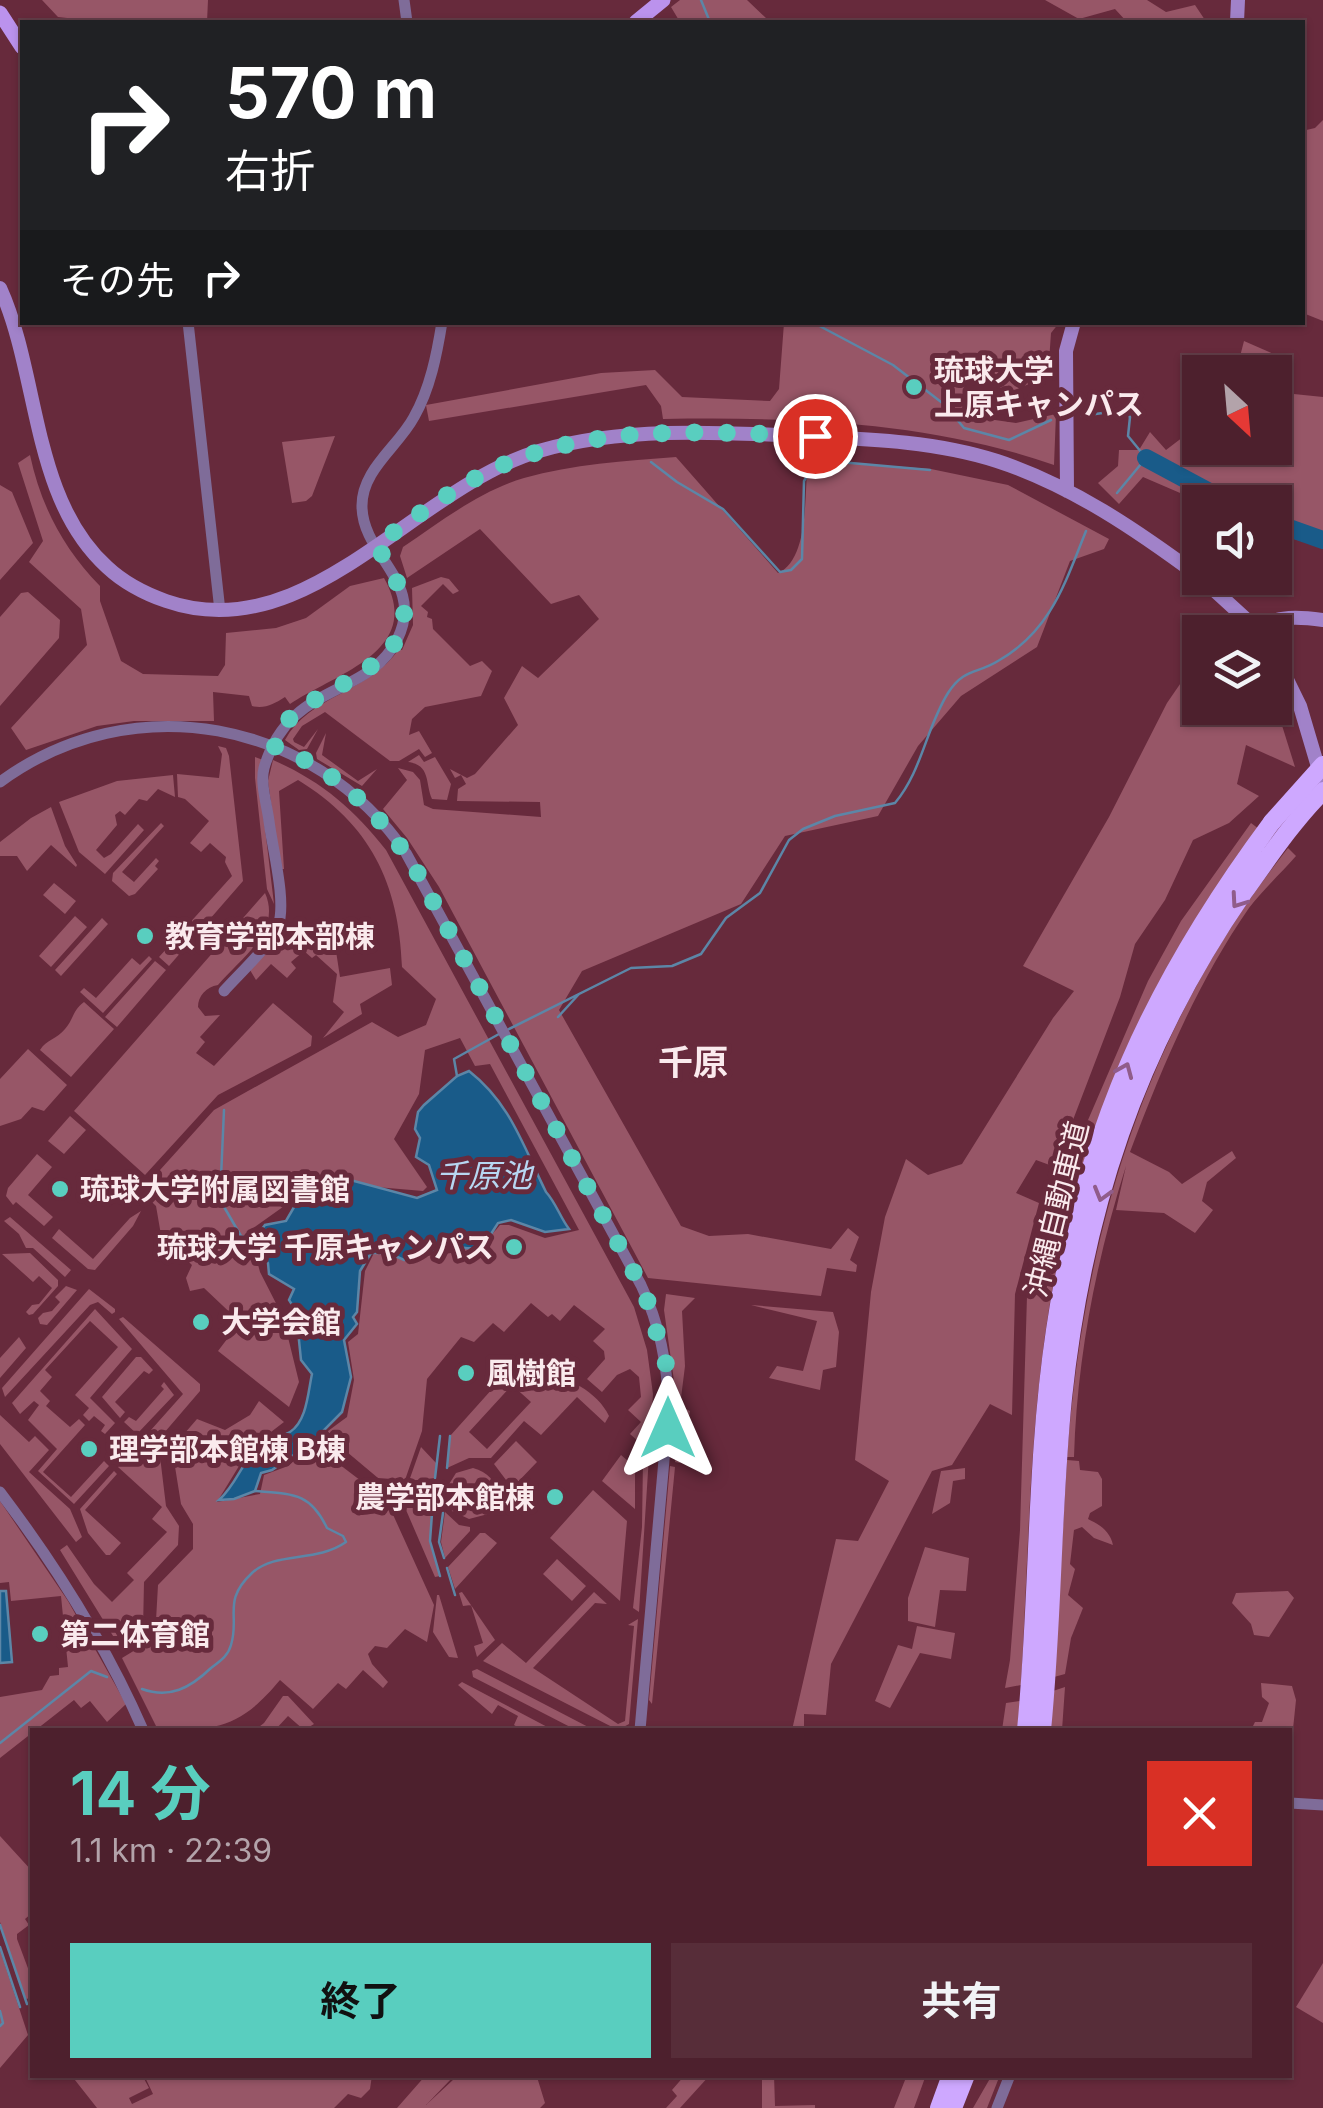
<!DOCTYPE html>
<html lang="ja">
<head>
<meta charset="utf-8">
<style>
	:root { --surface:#4d202d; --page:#572d39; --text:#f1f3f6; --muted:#b3a3aa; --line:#643e49; --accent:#59cebf }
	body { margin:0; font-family:Inter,"Noto Sans JP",sans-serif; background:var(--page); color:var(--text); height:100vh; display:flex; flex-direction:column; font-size:38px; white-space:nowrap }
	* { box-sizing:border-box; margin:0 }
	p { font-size:32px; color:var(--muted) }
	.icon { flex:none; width:55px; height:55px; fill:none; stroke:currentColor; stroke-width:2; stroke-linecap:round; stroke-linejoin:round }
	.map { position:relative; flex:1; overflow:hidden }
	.panel { position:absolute; left:30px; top:1728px; width:1262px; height:350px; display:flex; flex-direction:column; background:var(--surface); border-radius:0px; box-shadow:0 2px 8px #0004,0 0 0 2px var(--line) }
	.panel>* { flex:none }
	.guide { position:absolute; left:20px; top:20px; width:1285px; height:305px; border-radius:0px; box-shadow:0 2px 8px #0004,0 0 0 2px var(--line); background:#202124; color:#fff; overflow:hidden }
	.needle { width:65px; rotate:154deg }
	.fabs { position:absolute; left:1182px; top:355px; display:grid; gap:20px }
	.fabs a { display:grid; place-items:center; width:110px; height:110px; border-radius:0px; background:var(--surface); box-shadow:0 2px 8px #0004,0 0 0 2px var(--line); font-size:50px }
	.pin { position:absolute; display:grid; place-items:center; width:85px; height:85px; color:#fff; margin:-42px; border:5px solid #fff; border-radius:50%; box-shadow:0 2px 10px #0007 }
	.me { position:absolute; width:110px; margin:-55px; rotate:0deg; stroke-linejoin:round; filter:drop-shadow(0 0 8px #0008) }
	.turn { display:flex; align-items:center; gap:35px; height:210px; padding:0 40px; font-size:45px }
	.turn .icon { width:130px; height:130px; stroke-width:2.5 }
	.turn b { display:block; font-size:70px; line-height:85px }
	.then { display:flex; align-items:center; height:95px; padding:0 40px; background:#0003; gap:20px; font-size:38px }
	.round { display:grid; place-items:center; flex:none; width:105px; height:105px; border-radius:0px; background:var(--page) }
	.head { display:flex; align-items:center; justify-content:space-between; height:170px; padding:0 40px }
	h1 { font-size:60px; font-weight:700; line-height:75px; color:var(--accent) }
	.action { display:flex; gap:20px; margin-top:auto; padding:20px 40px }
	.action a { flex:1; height:115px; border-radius:0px; background:var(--accent); color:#111; font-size:40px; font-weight:700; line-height:115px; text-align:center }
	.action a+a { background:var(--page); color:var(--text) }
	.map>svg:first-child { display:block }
	.green { fill:#975667; fill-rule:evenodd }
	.water { fill:#195b89; stroke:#5c86a7; stroke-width:2.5 }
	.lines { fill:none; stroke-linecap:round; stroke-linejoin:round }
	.stream { stroke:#5c86a7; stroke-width:2.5 }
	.river { stroke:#195b89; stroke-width:18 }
	.tertiary { stroke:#7f6c99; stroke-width:11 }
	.secondary { stroke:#a182c9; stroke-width:14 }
	.primary { stroke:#bb92ed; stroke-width:15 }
	.motorway { stroke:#cea8ff; stroke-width:18 }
	.motorway-bridge { stroke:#cea8ff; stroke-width:18 }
	.oneway { stroke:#905c8a }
	.route { stroke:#59cebf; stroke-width:18; stroke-dasharray:0 32.4 }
	.poi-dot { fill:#59cebf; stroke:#672a3c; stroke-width:4 }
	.labels { text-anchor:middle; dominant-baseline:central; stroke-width:10; stroke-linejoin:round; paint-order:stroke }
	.poi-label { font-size:30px; font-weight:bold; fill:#faeaed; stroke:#672a3c; text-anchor:start }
	.street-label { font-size:30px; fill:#faeaed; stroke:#672a3c }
	.water-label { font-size:32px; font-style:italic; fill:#b7d7f2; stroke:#672a3c }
	.quarter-label { font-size:35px; font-weight:bold; fill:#faeaed; stroke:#672a3c }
</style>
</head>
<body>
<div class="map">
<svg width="1323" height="2108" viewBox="0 0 1323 2108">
	<rect width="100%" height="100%" fill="#672a3c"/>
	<path class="green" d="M42 0H208L207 22H104L58 17Z
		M680 0H747L767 19 777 22H680L671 7Z
		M1045 0H1147L1166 12 1195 5 1205 20 1127 22 1115 9 1079 19Z
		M1323 120V321L1303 313 1302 131 1315 128Z
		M784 323H1059L1051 333 1048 376 1015 390 963 382 974 417 1016 423 1056 414 1054 465C927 421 796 417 663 419L661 406 646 385 429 421 426 405 601 373 655 370 682 397 770 401 779 389Z
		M1244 341 1276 355 1284 393 1323 397V548L1275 533V502H1201L1143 477 1119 504 1098 483 1118 466 1119 450H1139L1150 432 1166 450 1200 424V448H1275V372H1236Z
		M335 436 312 496 306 501 292 503 282 442Z
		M30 455C41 506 63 548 100 586V601L121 661 143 674 218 676 225 665 226 633 276 628 306 618 350 586 384 578C425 651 336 673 290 704L285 697C274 704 265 709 252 706L249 696 213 692 214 721H134L97 726 26 750 11 728 87 645 81 609 29 562 43 541 18 463Z
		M676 457 778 573C810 559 804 492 808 460L931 469 1008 485 1109 539 1104 549 1070 561 1037 647 961 696 918 746 878 816 785 836 741 904 582 971 559 1010 681 1226 709 1236 748 1234 831 1249 848 1228 859 1237 850 1260 857 1265 856 1272 827 1268 821 1296 648 1278 439 887 407 838 383 809 407 780 398 768 413 772 420 780 424 805 433 809 541 817 540 802 457 801 458 789 466 784 461 775 455 778 450 769 467 778 475 774 518 725 504 698 522 666 538 678 599 619 579 595 551 604 480 529 407 578 400 556 403 547C440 522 480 491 524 478 573 464 625 461 676 457Z
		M0 485 12 492 33 543 0 580Z
		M441 577 449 579 459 591 453 594 443 584 421 606 428 612 427 617 432 619 433 629 470 666 482 661 492 671 481 696 425 707 412 719 409 735 419 731 432 753 425 757 419 749 399 761H390L325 712 302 726 293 739 294 742 304 747 318 729 307 749 299 750 285 740C308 696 370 692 399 649L402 650 413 625 412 588Z
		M28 592 60 620 59 638 0 706V617L21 593Z
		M1200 655V708H1275V703L1295 767 1246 745 1237 784 1259 796 1229 823 1193 840 1165 900 1135 944 1120 997 1055 1167 1036 1160 1016 1193 1039 1203 1015 1294 1012 1415 990 1404 952 1465 932 1471 831 1664 826 1715 804 1714V1730H792L836 1539 858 1541 889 1481 855 1460 871 1292 885 1217 906 1159 928 1175 962 1164 1053 1018 1074 991 1023 966 1109 817 1167 703Z
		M326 733 322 755 358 781 377 769 362 786 317 759 316 753Z
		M218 746 226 748 229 756 243 881 169 966 159 957 232 876 225 862 226 857 210 843 201 852 190 843 209 821 185 799 178 797 177 774 219 778 222 754Z
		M419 755 424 762 435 757 451 784 447 800 432 799C425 783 431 765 408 762Z
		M255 757 263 760 259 778 274 904 267 889 255 778Z
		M273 760C321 781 354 809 386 850L634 1307 647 1350 653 1394 639 1612 633 1608 642 1527 643 1459 633 1450 639 1442 630 1434 641 1422 628 1410 641 1397 639 1377 630 1369 617 1375 602 1392 587 1379 605 1359 604 1351 593 1341 605 1329 574 1305 560 1321 552 1314 548 1317 531 1303 504 1332 493 1323 474 1342 461 1337 427 1379 422 1431 405 1480 378 1478 328 1436V1431L347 1417 354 1380 348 1342 358 1334 365 1271 374 1253C415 1258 473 1261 500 1225H509L545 1238 579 1230 490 1064 475 1066 460 1038 425 1050 419 1094 394 1139 427 1187 423 1191 318 1182 249 1231 260 1272 283 1317 299 1382 289 1407 218 1351 240 1322 204 1288 190 1291 186 1278 192 1265 161 1235 156 1206 151 1201 154 1180 160 1170 214 1110 372 1022 398 1037 426 1025 436 999 402 967C399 883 370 824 298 780L279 791 284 869H280L268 781Z
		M173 775 175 797 158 789 147 801 139 799 125 815 120 811 115 815 117 825 96 850 104 858 111 854 138 824 144 830 105 874 79 852 59 802 117 781Z
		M51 807 65 846 77 865 76 867 51 845 27 871 17 856H0V842L31 818Z
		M161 823 164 826 122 872 134 882 156 858 159 861 155 866 158 869 135 894 129 896 112 881 113 873Z
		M1251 823 1259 829C1159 967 1087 1107 1055 1275 1029 1409 1029 1549 1021 1685L1005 1688 1010 1660 1020 1530 1027 1296 1044 1222 1148 981 1181 921Z
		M1288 848 1296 856C1281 873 1263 890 1249 908 1197 983 1162 1067 1130 1152L1169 1172 1182 1184 1232 1151 1236 1158 1207 1182 1202 1201 1213 1210 1195 1233 1164 1213 1116 1210 1126 1166C1096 1261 1077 1358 1074 1457H1067C1084 1231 1146 1027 1288 848Z
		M54 883 76 901 65 914 43 895Z
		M265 893C282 931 241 958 218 985 206 987 198 996 198 1007L205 1016 220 1015 200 1037 205 1042 196 1053 214 1066 273 1003 312 1036 311 1046 218 1095 145 1175 74 1111Z
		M75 916 87 927 51 967 39 956Z
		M102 918 108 924 61 976 55 970Z
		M299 931 300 942 334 938 340 977 390 968 392 985 360 1004 362 1014 323 1038 344 1012 333 1002 337 974 316 955 312 958 304 951 291 962 296 968 287 978 271 964 256 980 250 970 280 934Z
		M149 956 152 959 103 1013 80 992 84 988 96 998 132 958 140 965Z
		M155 961 166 970 117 1027 105 1017Z
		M84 1002 114 1029 71 1077 40 1050C47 1039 57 1039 65 1029 74 1019 72 1011 84 1002Z
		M28 1049 67 1085 44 1111 32 1107 21 1119 0 1126V1079Z
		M70 1116 86 1130 64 1154 48 1141Z
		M37 1154 52 1167 28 1195 53 1217 44 1226 16 1202 13 1205 6 1196 8 1188Z
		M141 1211 133 1226 95 1270 88 1269 52 1238 59 1229 93 1259 130 1218Z
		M10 1217 71 1270 65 1277 33 1248H26L19 1234 4 1221Z
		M30 1253 58 1280V1286L33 1314 29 1315 26 1312 32 1305 39 1304 52 1288 39 1276 33 1282 2 1254Z
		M66 1286 77 1290 47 1325 40 1324 38 1318 43 1313 52 1311 60 1302 55 1297Z
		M89 1289 115 1309V1312L112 1314 98 1302 90 1305 5 1397 2 1388Z
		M666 1294 695 1298 682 1311 685 1366 680 1406 690 1411 680 1463 675 1462 676 1395 664 1310Z
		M751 1305 833 1312 839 1332 836 1367 823 1370 820 1390 769 1378 777 1366 803 1371 817 1321Z
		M95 1309 132 1349 90 1398 115 1423 105 1434 101 1431 105 1425 94 1416 89 1421 83 1415 89 1408 75 1395 118 1347 90 1321 45 1370 52 1377 40 1391 50 1401 46 1406 70 1427 79 1419 85 1425 43 1472 71 1497 104 1461 109 1466 74 1504 38 1471 57 1449 28 1420 39 1405 34 1401 20 1414 12 1403Z
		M123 1317 200 1384V1391L158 1440 166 1506 179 1526 178 1545 144 1582 143 1630 118 1644 60 1550 67 1545 94 1584 112 1602 134 1580 127 1573 167 1532 152 1519 162 1507 118 1467 183 1394 119 1319Z
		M19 1337 26 1348 0 1378V1358Z
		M136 1357H141L153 1370 149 1374 144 1371 115 1402 125 1412 120 1418 102 1397Z
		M542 1371C566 1376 598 1392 609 1416L605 1423 577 1397 541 1435 524 1421 491 1458H469L447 1468 450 1436 502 1378 515 1373ZM512 1385 531 1402 487 1449 469 1432Z
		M164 1382 174 1395 137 1434 124 1422 129 1417 136 1421 164 1389 161 1386Z
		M259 1401 284 1422 250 1448 217 1502 260 1494 264 1475 288 1466 301 1455H327L373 1490 390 1508 434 1605 427 1642 405 1629 387 1648 375 1646 368 1654 372 1664 388 1682 383 1688 363 1670 346 1689 338 1683 313 1709 280 1680C240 1728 218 1730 158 1730L122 1658 155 1638 158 1585 193 1549V1524L181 1504 172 1448 197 1419 225 1430 250 1415Z
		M0 1415 29 1442 35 1436 49 1450 29 1472 70 1509 82 1537 76 1542 0 1444Z
		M516 1441 537 1462 512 1488 494 1464Z
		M421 1447 437 1464 435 1478 409 1481Z
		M621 1455 635 1467V1509L602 1481Z
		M1067 1460 1079 1461 1080 1470 1098 1472 1102 1479V1506L1090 1513 1088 1519C1100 1525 1110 1531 1113 1545L1094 1538 1082 1527 1074 1530 1070 1564 1075 1569 1068 1595 1083 1608 1071 1638 1065 1674 1054 1677Z
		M670 1466 675 1467 652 1704 649 1700Z
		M473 1468C496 1474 504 1495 488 1514L469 1519 452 1511 446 1489 456 1473Z
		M965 1468V1479L953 1481 950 1503 932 1514 941 1471Z
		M114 1471 117 1474 85 1510 121 1543 110 1555H106L88 1533 80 1509Z
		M389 1483 434 1486 430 1541 440 1576 435 1577 403 1503 387 1486Z
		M593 1490 627 1521 620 1601 550 1538Z
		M0 1501 68 1601 126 1704 107 1722 90 1701 81 1708 74 1700 0 1758V1697L42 1690 50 1676 59 1675V1668L68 1667 61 1596 11 1601 9 1582 0 1583Z
		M445 1512 459 1525 470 1527V1531L445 1558 441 1542Z
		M480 1533H485L497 1543 455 1589 448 1567Z
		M925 1547 969 1558 966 1591 940 1590 935 1627 908 1621V1598Z
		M557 1559 586 1586 572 1601 543 1574Z
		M1288 1591 1294 1598 1269 1637 1254 1635 1251 1624 1232 1603 1236 1593Z
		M462 1592 495 1640 477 1657 474 1646 483 1643 471 1605 463 1606 459 1593Z
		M594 1592 607 1604 595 1603 533 1668 618 1724 625 1721 634 1626 628 1625 638 1619 629 1724 618 1730 483 1661 502 1643 526 1663Z
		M437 1595H439L458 1658 449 1657 433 1632Z
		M917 1626 955 1633 951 1659 920 1653 890 1708 875 1701 898 1645 912 1649Z
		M477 1669 594 1730H576L473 1677 472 1671Z
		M462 1682 553 1730H522L514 1725 518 1716 498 1705 492 1714 458 1685Z
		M1261 1683 1292 1686 1296 1700 1293 1729 1251 1730 1255 1722H1262L1269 1703 1262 1697Z
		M1065 1687 1062 1730H1049L1053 1691Z
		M283 1696H288L314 1724 304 1730 288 1716 275 1730H255L264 1723Z
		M1020 1701 1018 1730H1002L1006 1703Z
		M0 1836 32 1871V1913L25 1919 29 1925 17 1934V1939L32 1979V1998L25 1999 0 1922Z
		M0 1950 28 2035 0 2068Z
		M1323 1963V2023L1296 2007Z
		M71 2075H142L149 2088 129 2098 132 2104 153 2094 144 2075H372L370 2089 361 2098 348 2094 334 2108H97Z
		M426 2075 453 2077 426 2105 454 2079 463 2075 537 2077 545 2103 540 2108H397Z
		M685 2075H710L680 2108H666L677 2096 672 2090Z
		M762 2075H774L775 2106 815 2105V2108H762Z
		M907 2075H926L914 2108H894Z
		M992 2075H1000L987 2108H973Z"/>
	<path class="water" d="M469 1071C511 1104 523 1146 546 1192 556 1203 560 1217 569 1229L545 1232 511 1220 498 1223 489 1237 478 1239 474 1248C468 1249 462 1247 456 1247 444 1247 412 1253 404 1260L389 1253H371L360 1271 357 1312 353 1317 357 1324 344 1340 351 1377 342 1412 323 1431 328 1449 301 1450 272 1470 261 1473 255 1491 234 1499 219 1500C237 1484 243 1459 261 1444 269 1437 282 1437 290 1432 307 1421 308 1392 312 1374L301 1360 296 1311 289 1300 294 1289 269 1274 268 1263 241 1236 253 1241 265 1225 286 1221 297 1202C314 1199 324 1197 327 1178H343L417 1198 437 1190 429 1165 416 1157 420 1138 415 1129 418 1112 424 1105 457 1076Z
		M0 1591H6L12 1662 0 1663Z"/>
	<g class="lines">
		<path class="stream" d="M701 0 710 22
			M812 322 893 365 945 405 964 428 1009 440 1051 420
			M1082 416 1123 410 1130 417 1128 436 1146 458 1117 493
			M651 462 677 482 723 509 780 572 791 570 802 559 804 481 817 460 930 470
			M558 1017 579 994
			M507 1030 631 968 672 966 701 954 726 918 760 893 789 840 803 829 835 816 895 803C922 771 926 728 948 693 964 668 977 674 998 661 1051 631 1065 583 1086 531
			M457 1076 454 1059 499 1034
			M224 1110 220 1200 241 1236
			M447 1468 450 1436
			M435 1478 440 1436
			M434 1486 430 1541 440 1576
			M443 1513 439 1542 444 1558
			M447 1568 455 1595
			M142 1689C170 1699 190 1688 211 1668 220 1661 228 1656 231 1645 240 1616 222 1601 252 1573 276 1551 316 1563 346 1542L343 1536 327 1528C310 1492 292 1494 255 1491
			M0 1743 91 1671 107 1677
			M0 1925 27 2004
			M0 1947 20 2007
			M0 2011 3 2023 0 2026"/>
		<path class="river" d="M1146 458 1228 502
			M1275 523 1323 540"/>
		<path class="tertiary" d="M404 0 407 22
			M188 322 220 611
			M0 782C132 685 314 719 406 853L641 1285C660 1325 669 1369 668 1415L640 1730
			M224 991C239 974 270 946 278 926 287 902 272 847 269 821 267 805 260 783 264 768 289 681 367 699 397 640 426 582 363 557 362 507 361 470 398 447 414 417 430 389 437 354 442 322
			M0 1492C56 1566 106 1645 143 1730
			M1290 1803 1323 1805
			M997 2108 1010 2075"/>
		<path class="secondary" d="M1237 22 1238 0
			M0 288C40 376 31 498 107 567 123 582 146 594 166 601 307 650 412 489 539 451 622 427 716 432 802 436 867 439 935 441 997 461 1071 485 1138 531 1200 577
			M1067 491 1066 351 1074 322
			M1201 578 1260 632
			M1257 628C1276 615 1301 617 1323 620
			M1275 655 1300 706 1321 777"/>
		<path class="primary" d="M0 13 22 47
			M636 22 663 0"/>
		<path class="motorway" d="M1026 1730C1039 1597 1035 1463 1055 1330 1084 1132 1153 982 1272 822
			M1042 1730C1053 1620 1052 1508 1063 1398 1083 1209 1136 1049 1244 892 1269 857 1293 821 1323 791
			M939 2108 951 2075
			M953 2108 966 2075"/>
		<path class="motorway-bridge" d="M1272 822 1323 765"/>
	</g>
	<defs><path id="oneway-chevron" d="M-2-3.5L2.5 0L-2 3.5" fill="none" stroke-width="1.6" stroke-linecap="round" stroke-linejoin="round" transform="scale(2.5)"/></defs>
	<g class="oneway">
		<use href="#oneway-chevron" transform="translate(1238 901) rotate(125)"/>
		<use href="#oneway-chevron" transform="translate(1125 1070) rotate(-67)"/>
		<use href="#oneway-chevron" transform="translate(1102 1194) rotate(106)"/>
	</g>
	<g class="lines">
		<path class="route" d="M668 1428 666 1364 645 1293 416 870C381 814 337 770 274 746 278 737 283 726 290 718 301 705 321 697 336 688 409 648 425 618 376 545 415 517 454 487 498 467 595 423 711 432 815 436"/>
	</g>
	<g class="poi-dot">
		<circle cx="914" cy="387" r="10"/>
		<circle cx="145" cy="936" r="10"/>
		<circle cx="60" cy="1189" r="10"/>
		<circle cx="514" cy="1247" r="10"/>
		<circle cx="201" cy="1322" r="10"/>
		<circle cx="466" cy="1373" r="10"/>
		<circle cx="89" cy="1449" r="10"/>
		<circle cx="555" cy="1497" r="10"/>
		<circle cx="40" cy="1634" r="10"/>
	</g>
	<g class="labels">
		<g class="poi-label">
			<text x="934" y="370">琉球大学<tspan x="934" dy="34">上原キャンパス</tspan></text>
			<text x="165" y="936">教育学部本部棟</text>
			<text x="80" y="1189">琉球大学附属図書館</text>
			<text x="494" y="1247" text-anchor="end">琉球大学 千原キャンパス</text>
			<text x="221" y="1322">大学会館</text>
			<text x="486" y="1373">風樹館</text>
			<text x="109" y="1449">理学部本館棟 B棟</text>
			<text x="535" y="1497" text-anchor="end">農学部本館棟</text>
			<text x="60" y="1634">第二体育館</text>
		</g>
		<g class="street-label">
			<text transform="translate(1056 1209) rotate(-76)">沖縄自動車道</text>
		</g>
		<g class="water-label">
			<text x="484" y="1175">千原池</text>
		</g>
		<g class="quarter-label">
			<text x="693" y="1062">千原</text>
		</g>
	</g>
</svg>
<div class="fabs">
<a><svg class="needle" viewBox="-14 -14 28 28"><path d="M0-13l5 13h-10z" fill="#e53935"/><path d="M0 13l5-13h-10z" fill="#b3a3aa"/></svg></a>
<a><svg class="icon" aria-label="sound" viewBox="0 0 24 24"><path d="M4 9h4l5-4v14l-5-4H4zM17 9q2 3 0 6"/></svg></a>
<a><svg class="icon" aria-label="layers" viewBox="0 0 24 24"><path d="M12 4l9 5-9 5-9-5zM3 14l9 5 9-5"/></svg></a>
</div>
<div class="pin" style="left:815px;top:436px;background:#d93025"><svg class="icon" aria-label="arrive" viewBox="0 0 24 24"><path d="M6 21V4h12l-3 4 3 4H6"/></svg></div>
<svg class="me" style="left:668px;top:1428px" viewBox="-20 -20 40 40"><path d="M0-17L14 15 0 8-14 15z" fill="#59cebf" stroke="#fff" stroke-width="4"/></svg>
<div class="guide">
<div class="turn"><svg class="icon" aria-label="right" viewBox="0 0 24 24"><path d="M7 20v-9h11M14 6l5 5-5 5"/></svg><div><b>570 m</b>右折</div></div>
<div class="then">その先<svg class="icon" aria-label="right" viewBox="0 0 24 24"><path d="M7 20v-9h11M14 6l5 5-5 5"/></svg></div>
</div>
<section class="panel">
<div class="head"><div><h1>14 分</h1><p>1.1 km · 22:39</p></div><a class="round" style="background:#d93025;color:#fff"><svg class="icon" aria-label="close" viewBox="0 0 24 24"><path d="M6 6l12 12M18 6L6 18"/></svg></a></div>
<div class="action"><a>終了</a><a>共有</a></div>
</section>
</div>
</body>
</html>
